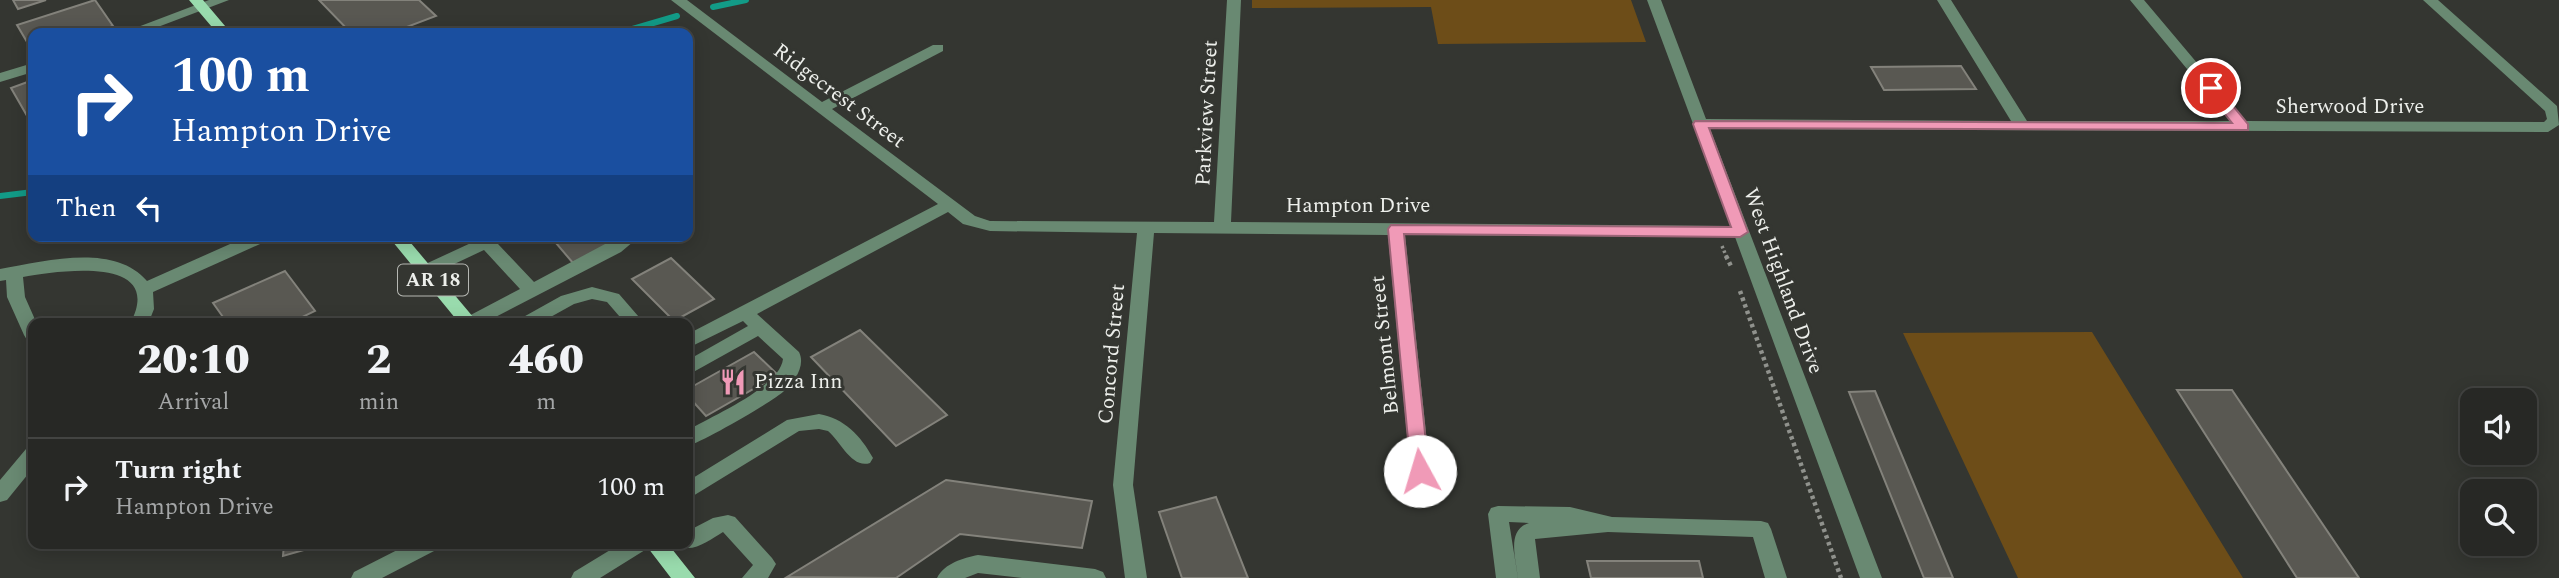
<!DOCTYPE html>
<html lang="en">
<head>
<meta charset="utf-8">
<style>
	:root { --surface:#272825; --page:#2f302d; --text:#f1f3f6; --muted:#a4a6a7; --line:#434442 }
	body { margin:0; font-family:Spectral,serif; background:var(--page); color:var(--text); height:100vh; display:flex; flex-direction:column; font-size:26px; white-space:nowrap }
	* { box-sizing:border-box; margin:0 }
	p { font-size:23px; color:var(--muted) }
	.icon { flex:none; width:38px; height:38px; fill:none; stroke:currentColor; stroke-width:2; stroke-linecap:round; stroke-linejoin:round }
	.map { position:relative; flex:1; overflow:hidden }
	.drawer { position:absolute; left:28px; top:318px; width:665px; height:231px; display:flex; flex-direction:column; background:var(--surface); border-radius:14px; box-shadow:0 4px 18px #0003,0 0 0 2px var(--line) }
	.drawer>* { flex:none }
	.guide { position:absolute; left:28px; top:28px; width:665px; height:214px; border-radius:14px; box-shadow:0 4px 18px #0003,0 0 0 2px var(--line); background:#1a4fa0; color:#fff; overflow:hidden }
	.controls { position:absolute; left:2460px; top:388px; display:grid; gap:14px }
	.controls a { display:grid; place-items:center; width:77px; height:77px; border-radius:14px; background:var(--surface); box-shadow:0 4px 18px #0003,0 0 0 2px var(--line); font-size:35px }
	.pin { position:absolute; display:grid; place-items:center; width:60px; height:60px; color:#fff; margin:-30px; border:4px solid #fff; border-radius:50%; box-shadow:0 2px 7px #0007 }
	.me { position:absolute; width:77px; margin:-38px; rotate:354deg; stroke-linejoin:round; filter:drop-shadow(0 0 5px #0008) }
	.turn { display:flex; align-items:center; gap:24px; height:147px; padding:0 28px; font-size:32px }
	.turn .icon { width:91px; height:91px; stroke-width:2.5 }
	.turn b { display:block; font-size:49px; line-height:60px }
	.then { display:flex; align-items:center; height:66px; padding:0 28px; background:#0003; gap:14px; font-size:26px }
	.eta { display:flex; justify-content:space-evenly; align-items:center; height:119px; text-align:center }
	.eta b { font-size:42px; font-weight:800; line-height:49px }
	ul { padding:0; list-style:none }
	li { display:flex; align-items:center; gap:21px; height:98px; padding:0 28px; border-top:2px solid var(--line) }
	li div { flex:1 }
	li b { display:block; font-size:26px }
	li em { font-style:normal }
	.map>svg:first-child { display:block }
	.green { fill:#6d4d18 }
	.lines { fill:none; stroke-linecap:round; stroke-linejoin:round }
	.stream { stroke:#129b87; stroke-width:6 }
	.building { fill:#595852; stroke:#83827b; stroke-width:2 }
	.path-far1 { stroke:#90928d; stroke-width:3.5; stroke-dasharray:2.5 2.5; stroke-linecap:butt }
	.path { stroke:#90928d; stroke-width:4.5; stroke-dasharray:3.5 3.5; stroke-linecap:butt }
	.minor { fill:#698972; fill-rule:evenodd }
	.major { fill:#99dbad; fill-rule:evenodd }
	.route { fill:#f09ab7; stroke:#9c6477; stroke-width:2 }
	.labels { text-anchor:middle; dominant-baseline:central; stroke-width:6; stroke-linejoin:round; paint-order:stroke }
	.shield { fill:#343631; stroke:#b6b8b3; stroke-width:2 }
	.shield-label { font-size:19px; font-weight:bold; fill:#edefeb }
	.street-label { font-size:21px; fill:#edefeb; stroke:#343631 }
	.poi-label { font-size:21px; fill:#edefeb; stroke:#343631; text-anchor:start }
</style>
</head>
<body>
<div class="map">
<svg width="2559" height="578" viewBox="0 0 2559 578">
	<rect width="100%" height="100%" fill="#343631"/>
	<path class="green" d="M1252 0H1631L1646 42 1438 44 1431 7 1252 8Z
		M2092 332 2243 578H2018L1903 333Z"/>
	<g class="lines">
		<path class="stream" d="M713 7 746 0
			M619 33 677 16
			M0 196 33 192"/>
	</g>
	<path class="building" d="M13 0H46L18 9Z
		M95 0 113 26 92 33H33V52L17 25Z
		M319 0H419L436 16 391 33H351Z
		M1961 66 1976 89 1884 90 1871 67Z
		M33 80V120L30 121 11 88Z
		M550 236H614L619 241 573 263Z
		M671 258 714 299 674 321 632 279Z
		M285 271 315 311 288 324H228L213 303Z
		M860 330 947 415 896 446 811 357Z
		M754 352 778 375 706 416 688 396V389Z
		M2177 390H2232L2359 578H2297Z
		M1875 391 1953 578H1924L1849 392Z
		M946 480 1092 501 1082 548 960 534 896 578 787 577Z
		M1216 497 1248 578H1182L1159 512Z
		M284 544H325L283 556Z
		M1587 561H1699L1703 578H1591Z"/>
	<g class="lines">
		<path class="path-far1" d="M1722 246 1727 258"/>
		<path class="path" d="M1726 256 1731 266
			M1740 291 1841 578"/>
		<path class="minor" d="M209 0H229L142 33H122Z
			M671 0H687L822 102 933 45H943V51L832 109 975 216 990 221 1214 222 1227 0H1241L1231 222 1731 226 1647 0H1661L1706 119 2011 121 1937 0H1951L2027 121H2230L2130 0H2144L2246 121 2544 122 2547 119 2545 111 2423 0H2438L2557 106 2559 125 2548 132 1710 129 1882 578H1860L1735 237 1405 235 1433 498 1430 504 1423 506 1416 504 1413 498 1388 235 1154 233 1133 485 1147 578H1125L1113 485 1137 233 990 231 963 224 948 212 757 314 799 352C806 366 794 382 784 391 774 401 702 442 688 446V430C712 416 780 387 783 359L758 336 688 375V360L748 326 743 321 688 348V334L938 204Z
			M33 63V72L0 82V73Z
			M248 236H271L269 240 153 292 154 309 148 324H130C167 254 57 271 23 277L25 297 37 324H33V341L27 340 24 335 7 297 6 280 0 281V269C44 262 113 242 147 281Z
			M486 236H509L498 244 534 282 620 236H640L621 252 482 324H460L463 319 520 289 484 250 431 275H419L416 271 419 267Z
			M592 287 619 294 645 324H626L607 302 592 299 574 304 538 324H515L518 320 561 296Z
			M819 414C844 418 861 436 873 458L870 463C852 469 841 442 828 431L819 429 799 431 688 499V481L787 420Z
			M33 447V468L7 500 0 502V480L26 449Z
			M1498 506 1570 507 1612 517 1761 521 1768 523 1771 529 1787 578H1765L1753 537 1608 532 1535 539 1540 578H1518C1516 559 1506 530 1529 523L1509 522 1518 578H1496L1488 514 1491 508Z
			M728 515 735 517 772 558 776 564 768 578H742L753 565 723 532C711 539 695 552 681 547L679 544H688V531L713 518Z
			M409 544H439L436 550 382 578H351L354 572Z
			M620 544H648L645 550 600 578H571L574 572Z
			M978 555 1095 569 1103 572 1106 578H1022L978 573 965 578H937C945 563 963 558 978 555Z"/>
		<path class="major" d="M189 0H203L231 33H217Z
			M388 236H405L479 324H460Z
			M645 544H668L695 578H671Z"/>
	</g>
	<path class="route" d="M2211 84 2216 85 2248 124V130L1709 128 1748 232 1740 237 1404 234 1429 471 1427 476H1414L1411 471 1388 229 1391 225 1731 227 1693 124 1695 121 2232 123 2204 88Z"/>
	<defs>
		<g id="restaurant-bare" transform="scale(2.1)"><path d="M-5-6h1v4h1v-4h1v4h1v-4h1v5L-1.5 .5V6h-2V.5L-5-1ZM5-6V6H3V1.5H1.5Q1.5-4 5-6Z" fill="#f09ab7" stroke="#343631" stroke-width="2.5" paint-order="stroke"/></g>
	</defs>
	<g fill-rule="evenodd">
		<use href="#restaurant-bare" x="733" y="382"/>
	</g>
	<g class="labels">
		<rect class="shield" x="398" y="264.5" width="70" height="31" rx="5"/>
		<g class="shield-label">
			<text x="433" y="280">AR 18</text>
		</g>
		<g class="street-label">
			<text transform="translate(839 96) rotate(37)">Ridgecrest Street</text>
			<text x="2350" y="107">Sherwood Drive</text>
			<text transform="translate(1207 113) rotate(-87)">Parkview Street</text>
			<text x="1358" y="206">Hampton Drive</text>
			<text transform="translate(1783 281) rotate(70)">West Highland Drive</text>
			<text transform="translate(1385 345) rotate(-96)">Belmont Street</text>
			<text transform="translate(1112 354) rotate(-85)">Concord Street</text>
		</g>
		<g class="poi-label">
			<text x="754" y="382">Pizza Inn</text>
		</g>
	</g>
</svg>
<div class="controls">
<a><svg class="icon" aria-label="sound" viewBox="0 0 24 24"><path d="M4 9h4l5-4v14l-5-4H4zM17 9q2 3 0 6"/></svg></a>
<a><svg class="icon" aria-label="search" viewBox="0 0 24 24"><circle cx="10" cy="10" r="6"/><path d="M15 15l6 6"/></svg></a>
</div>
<div class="pin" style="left:2211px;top:88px;background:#d93025"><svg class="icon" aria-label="arrive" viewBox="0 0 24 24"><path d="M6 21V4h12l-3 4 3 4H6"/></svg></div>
<svg class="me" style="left:1420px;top:471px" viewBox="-20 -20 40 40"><circle r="19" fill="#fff"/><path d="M0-13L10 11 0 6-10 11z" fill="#f09ab7"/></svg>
<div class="guide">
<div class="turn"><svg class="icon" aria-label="right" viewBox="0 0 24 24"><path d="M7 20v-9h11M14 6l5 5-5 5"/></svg><div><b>100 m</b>Hampton Drive</div></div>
<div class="then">Then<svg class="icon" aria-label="left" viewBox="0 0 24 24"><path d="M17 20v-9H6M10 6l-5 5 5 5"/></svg></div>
</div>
<section class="drawer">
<div class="eta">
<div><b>20:10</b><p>Arrival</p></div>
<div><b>2</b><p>min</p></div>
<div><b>460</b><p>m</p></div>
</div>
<ul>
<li><svg class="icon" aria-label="right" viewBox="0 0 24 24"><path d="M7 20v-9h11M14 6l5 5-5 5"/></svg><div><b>Turn right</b><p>Hampton Drive</p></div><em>100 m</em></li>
</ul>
</section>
</div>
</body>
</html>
